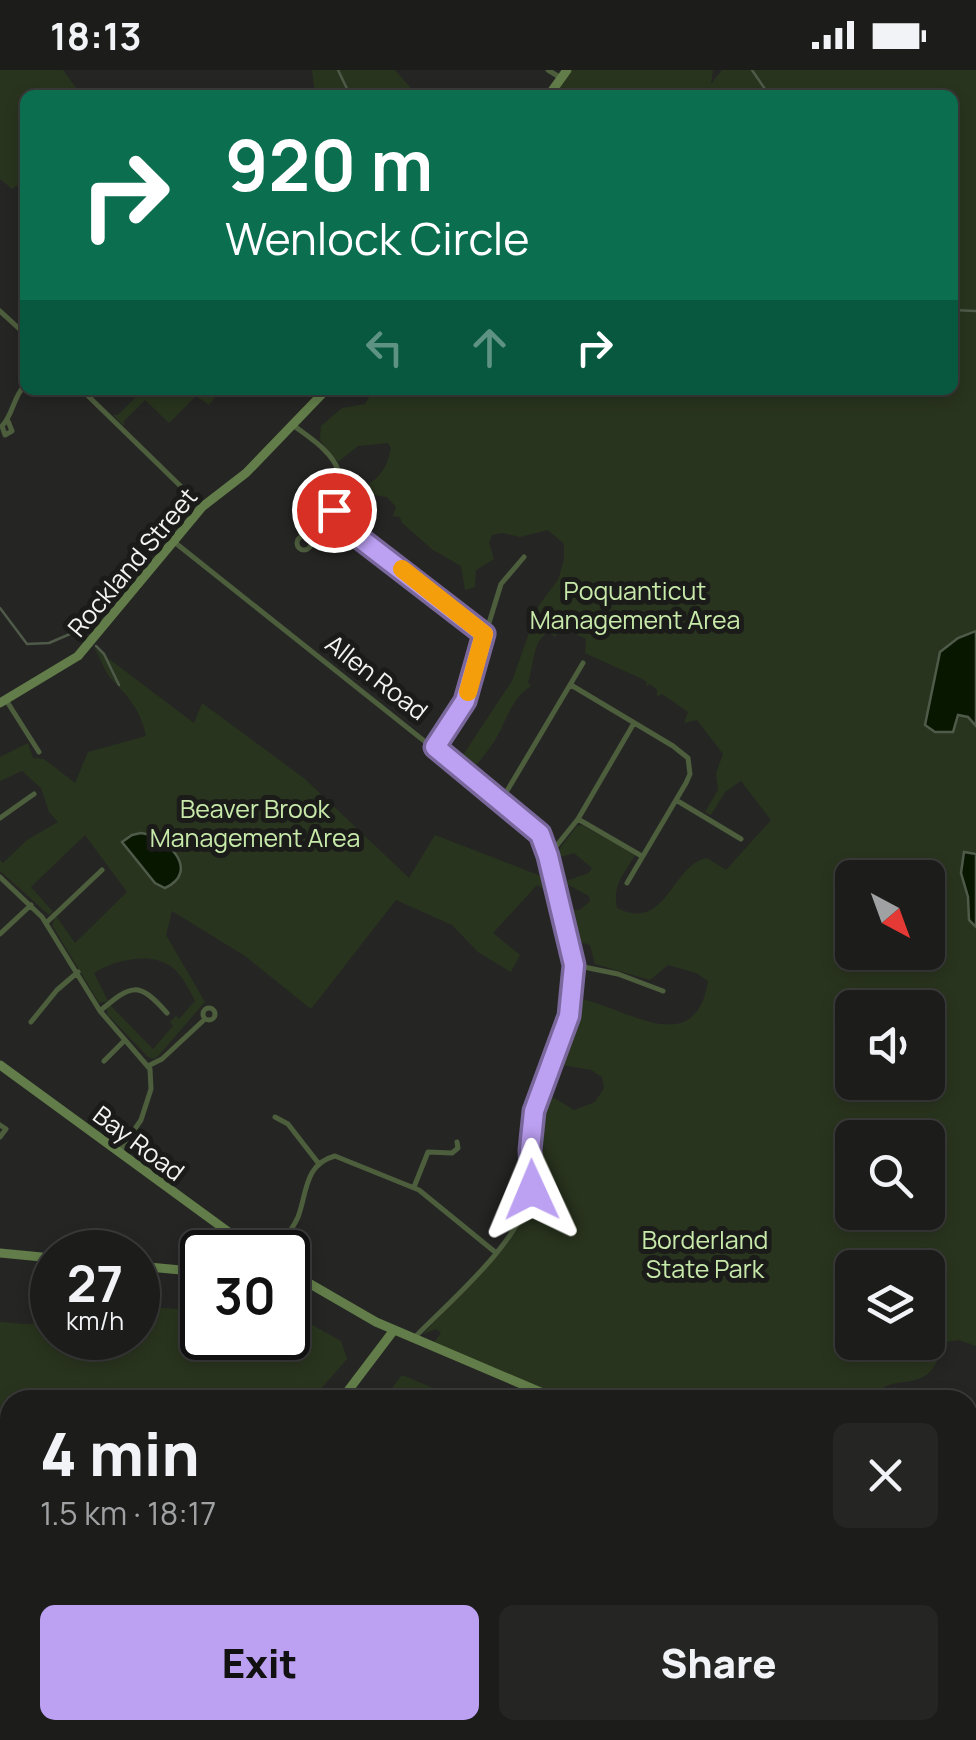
<!DOCTYPE html>
<html lang="en">
<head>
<meta charset="utf-8">
<style>
	:root { --surface:#1c1c1b; --page:#252524; --text:#f1f3f6; --muted:#a0a1a3; --line:#3a3a3a; --accent:#bca0f2 }
	body { margin:0; font-family:Manrope,sans-serif; background:var(--page); color:var(--text); height:100vh; display:flex; flex-direction:column; font-size:38px; white-space:nowrap }
	* { box-sizing:border-box; margin:0 }
	p { font-size:32px; color:var(--muted) }
	.icon { flex:none; width:55px; height:55px; fill:none; stroke:currentColor; stroke-width:2; stroke-linecap:round; stroke-linejoin:round }
	.map { position:relative; flex:1; overflow:hidden }
	.side { position:absolute; left:0px; top:1320px; width:978px; height:350px; display:flex; flex-direction:column; background:var(--surface); border-radius:30px 30px 0 0; box-shadow:0 5px 15px #0003,0 0 0 2px var(--line) }
	.side>* { flex:none }
	.banner { position:absolute; left:20px; top:20px; width:938px; height:305px; border-radius:15px; box-shadow:0 5px 15px #0003,0 0 0 2px var(--line); background:#0b6e4f; color:#fff; overflow:hidden }
	.needle { width:65px; rotate:139deg }
	.tools { position:absolute; left:835px; top:790px; display:grid; gap:20px }
	.tools a { display:grid; place-items:center; width:110px; height:110px; border-radius:15px; background:var(--surface); box-shadow:0 5px 15px #0003,0 0 0 2px var(--line); font-size:50px }
	.speed { position:absolute; left:30px; top:1160px; display:flex; gap:20px; font-size:50px; font-weight:700; text-align:center }
	.speed>* { display:grid; place-content:center; width:130px; height:130px; border-radius:50%; background:var(--surface); box-shadow:0 5px 15px #0003,0 0 0 2px var(--line); line-height:1 }
	.speed small { font-size:25px; font-weight:400 }
	.speed .limit { border:5px solid #111; border-radius:15px; background:#fff; color:#111 }
	.pin { position:absolute; display:grid; place-items:center; width:85px; height:85px; color:#fff; margin:-42px; border:5px solid #fff; border-radius:50%; box-shadow:0 2px 10px #0007 }
	.me { position:absolute; width:110px; margin:-55px; rotate:359deg; stroke-linejoin:round; filter:drop-shadow(0 0 8px #0008) }
	.turn { display:flex; align-items:center; gap:35px; height:210px; padding:0 40px; font-size:45px }
	.turn .icon { width:130px; height:130px; stroke-width:2.5 }
	.turn b { display:block; font-size:70px; line-height:85px }
	.lanes { display:flex; align-items:center; height:95px; padding:0 40px; background:#0003; justify-content:center; gap:50px; direction:ltr }
	.lanes .off { opacity:.35 }
	.round { display:grid; place-items:center; flex:none; width:105px; height:105px; border-radius:15px; background:var(--page) }
	.headline { display:flex; align-items:center; justify-content:space-between; height:170px; padding:0 40px }
	h1 { font-size:60px; font-weight:800; line-height:75px }
	.primary-button { display:flex; gap:20px; margin-top:auto; padding:20px 40px }
	.primary-button a { flex:1; height:115px; border-radius:15px; background:var(--accent); color:#111; font-size:40px; font-weight:800; line-height:115px; text-align:center }
	.primary-button a+a { background:var(--page); color:var(--text) }
	.status { display:flex; justify-content:space-between; align-items:center; height:70px; padding:0 50px; background:var(--surface); direction:ltr }
	.status svg { height:28px; fill:currentColor }
	.map>svg:first-child { display:block }
	.green { fill:#29341e; fill-rule:evenodd }
	.water { fill:#081700; stroke:#4f5a49; stroke-width:2.5 }
	.lines { fill:none; stroke-linecap:round; stroke-linejoin:round }
	.stream { stroke:#4f5a49; stroke-width:2.5 }
	.street { stroke:#4d5e3d; stroke-width:5 }
	.secondary { stroke:#627d49; stroke-width:9 }
	.route-casing { stroke:#7a689d; stroke-width:25 }
	.route { stroke:#bca0f2; stroke-width:18 }
	.slow { stroke:#f59e0b; stroke-width:18 }
	.labels { text-anchor:middle; dominant-baseline:central; stroke-width:10; stroke-linejoin:round; paint-order:stroke }
	.street-label { font-size:25px; fill:#f4f5f3; stroke:#1b1c1a }
	.park-label { font-size:25px; fill:#c7e9a9; stroke:#1b1c1a }
</style>
</head>
<body>
<div class="status"><b>18:13</b><svg viewBox="0 0 49 12"><path d="M0 12V9h3v3zM5 12V6h3v6zM10 12V3h3v9zM15 12V0h3v12zM26 1h20v11H26zM47 4h2v5h-2z"/></svg></div>
<div class="map">
<svg width="976" height="1670" viewBox="0 0 976 1670">
	<rect width="100%" height="100%" fill="#252624"/>
	<path class="green" d="M0 0H63L81 25H25V111L12 119 0 109Z
		M312 0H395L417 25H315Z
		M571 0H713L711 14 722 0H976V1276L959 1270 947 1272C939 1283 937 1300 923 1307 901 1317 889 1306 871 1330H567L432 1275 441 1263 436 1259 423 1264 502 1179 528 1138 536 1116V1059L546 1023 574 1040 595 1032 604 1018 602 1007 591 1000 556 994 573 950 577 928C626 937 695 992 708 911L696 903 668 895 650 910 595 894 590 875 573 870 566 840H580L590 831 589 826 563 812 589 803 592 798 574 783 557 788 554 786 577 756 582 755 635 785C624 804 612 815 617 838 667 863 671 795 707 788L726 800 771 750 741 711 725 722 711 745 705 742 718 720 716 703 723 684 697 650 684 653 688 642 662 624 657 627V620L650 614 646 616 647 612 642 609 585 583 586 569 561 557 555 567 549 561C531 573 535 593 528 612L531 616C513 627 507 648 498 665 491 678 481 689 472 700L459 691 512 611 539 535 558 510 564 490V474L548 460 520 467 503 463 492 465 489 473 494 489 476 500 475 517 465 520 461 496 433 480 402 453 400 447 393 446 396 437 387 427 365 424 342 445 338 435 344 419C371 419 386 405 391 378L388 373 358 376 338 392 320 370 321 356 342 338 365 334 373 320H952V25H592L594 20 553 25ZM852 808H928V882H852ZM852 938H928V1012H852ZM852 1068H928V1142H852ZM852 1198H928V1272H852Z
		M143 320H220L209 335 196 326 169 353 145 330 124 351V356L113 345H118Z
		M93 577 194 653 202 633 305 709 409 808 435 765 551 810 555 826 537 815 493 863 520 885 511 902 478 882 452 855 396 830 311 939 245 886 172 841 166 865 205 932 159 985 154 989 148 987 107 944V938L110 935 153 979 173 956 170 952 176 946 179 949 195 931C189 919 182 905 172 897 151 881 113 890 94 903L108 931 99 933 52 855 56 846 75 873 127 822 85 765 31 817 53 842 49 845 0 801V790L3 793 27 770 58 752 49 742 41 718 22 701 0 711V687L28 673 33 688 44 689 75 713 88 682 146 666C142 643 129 627 113 611 104 602 101 587 93 577Z
		M301 1214 306 1220 296 1246 341 1271 347 1289 311 1330H10V1660H218L209 1670H0V1252C17 1253 39 1258 52 1248V1268H138V1236L202 1241V1268H288V1238Z
		M402 1305 462 1330H383Z
		M295 1660H326L344 1669 364 1660 383 1666 391 1660H417L420 1670H298Z
		M486 1660H739L738 1670H495Z"/>
	<path class="water" d="M976 561V656L968 647 958 645 953 662H935L925 655 940 582 958 568Z
		M141 763C168 767 201 801 165 818L155 813 122 772 132 765Z
		M964 782 976 784V857L969 850 968 827 961 803Z"/>
	<g class="lines">
		<path class="stream" d="M338 0 350 25
			M752 0 769 25
			M952 240 976 241
			M0 538 27 574 49 573 77 561 87 569
			M96 576 104 584 119 615"/>
		<path class="street" d="M548 0 561 8
			M0 241 25 264
			M82 320 202 437
			M8 351 12 361 5 365 2 356C13 345 13 327 25 315
			M293 355C308 367 331 380 338 400 346 420 327 433 341 453L484 564
			M306 466 335 445
			M297 473a7 7 0 1 1 14 0a7 7 0 1 1-14 0Z
			M173 471 531 756 544 772 548 786 574 895C573 946 551 987 537 1035 527 1066 537 1091 532 1118 521 1172 452 1229 415 1267
			M571 615 673 676 688 688 690 704 686 713 627 813
			M6 630 39 682
			M435 676 465 631 501 514 524 487
			M676 730 741 769
			M501 731 583 593
			M0 748 34 724
			M578 749 640 785
			M549 785 578 749 634 653
			M0 807 42 847 100 941 150 999 151 1019 141 1050 119 1082
			M46 853 102 800
			M0 864 31 835
			M574 895 618 904 663 921
			M203 944a6 6 0 1 1 12 0a6 6 0 1 1-12 0Z
			M100 941C131 915 138 910 167 943
			M31 952 57 920 78 902
			M104 991 125 970
			M148 996 162 989 205 949
			M275 1047 288 1054 319 1094
			M0 1055 6 1059 0 1067
			M414 1117 428 1082 452 1083 458 1078 457 1072
			M275 1182C282 1172 293 1159 298 1147 307 1124 304 1094 335 1086L419 1120 495 1182
			M968 1442 976 1419
			M430 1660 438 1670
			M968 1660 976 1661"/>
		<path class="secondary" d="M549 25 567 0
			M0 633 78 586 202 437 246 403 326 320
			M0 995 256 1182
			M0 1183 52 1188
			M138 1196 202 1202
			M288 1201 376 1252 559 1330
			M341 1330 394 1260
			M968 1559 976 1567
			M214 1670 222 1660"/>
	</g>
	<g class="lines">
		<g class="route-casing">
			<path id="route" d="M334 440 340 453 484 564 465 631 435 677 540 764 548 786 574 895 569 946 534 1041 530 1080 532 1120"/>
		</g>
		<use href="#route" class="route"/>
		<path class="slow" d="M402 499 484 564 468 622"/>
	</g>
	<g class="labels">
		<g class="street-label">
			<text transform="translate(132 492) rotate(-50)">Rockland Street</text>
			<text transform="translate(377 607) rotate(38)">Allen Road</text>
			<text transform="translate(139 1073) rotate(37)">Bay Road</text>
		</g>
		<g class="park-label">
			<text x="635" y="520">Poquanticut<tspan x="635" dy="29">Management Area</tspan></text>
			<text x="255" y="738">Beaver Brook<tspan x="255" dy="29">Management Area</tspan></text>
			<text x="705" y="1169">Borderland<tspan x="705" dy="29">State Park</tspan></text>
		</g>
	</g>
</svg>
<div class="tools">
<a><svg class="needle" viewBox="-14 -14 28 28"><path d="M0-13l5 13h-10z" fill="#e53935"/><path d="M0 13l5-13h-10z" fill="#a0a1a3"/></svg></a>
<a><svg class="icon" aria-label="sound" viewBox="0 0 24 24"><path d="M4 9h4l5-4v14l-5-4H4zM17 9q2 3 0 6"/></svg></a>
<a><svg class="icon" aria-label="search" viewBox="0 0 24 24"><circle cx="10" cy="10" r="6"/><path d="M15 15l6 6"/></svg></a>
<a><svg class="icon" aria-label="layers" viewBox="0 0 24 24"><path d="M12 4l9 5-9 5-9-5zM3 14l9 5 9-5"/></svg></a>
</div>
<div class="speed"><div>27<small>km/h</small></div><div class="limit">30</div></div>
<div class="pin" style="left:334px;top:440px;background:#d93025"><svg class="icon" aria-label="arrive" viewBox="0 0 24 24"><path d="M6 21V4h12l-3 4 3 4H6"/></svg></div>
<svg class="me" style="left:532px;top:1120px" viewBox="-20 -20 40 40"><path d="M0-17L14 15 0 8-14 15z" fill="#bca0f2" stroke="#fff" stroke-width="4"/></svg>
<div class="banner">
<div class="turn"><svg class="icon" aria-label="right" viewBox="0 0 24 24"><path d="M7 20v-9h11M14 6l5 5-5 5"/></svg><div><b>920 m</b>Wenlock Circle</div></div>
<div class="lanes"><svg class="icon off" aria-label="left" viewBox="0 0 24 24"><path d="M17 20v-9H6M10 6l-5 5 5 5"/></svg><svg class="icon off" aria-label="ahead" viewBox="0 0 24 24"><path d="M12 20V5M6 11l6-6 6 6"/></svg><svg class="icon" aria-label="right" viewBox="0 0 24 24"><path d="M7 20v-9h11M14 6l5 5-5 5"/></svg></div>
</div>
<section class="side">
<div class="headline"><div><h1>4 min</h1><p>1.5 km · 18:17</p></div><a class="round"><svg class="icon" aria-label="close" viewBox="0 0 24 24"><path d="M6 6l12 12M18 6L6 18"/></svg></a></div>
<div class="primary-button"><a>Exit</a><a>Share</a></div>
</section>
</div>
</body>
</html>
